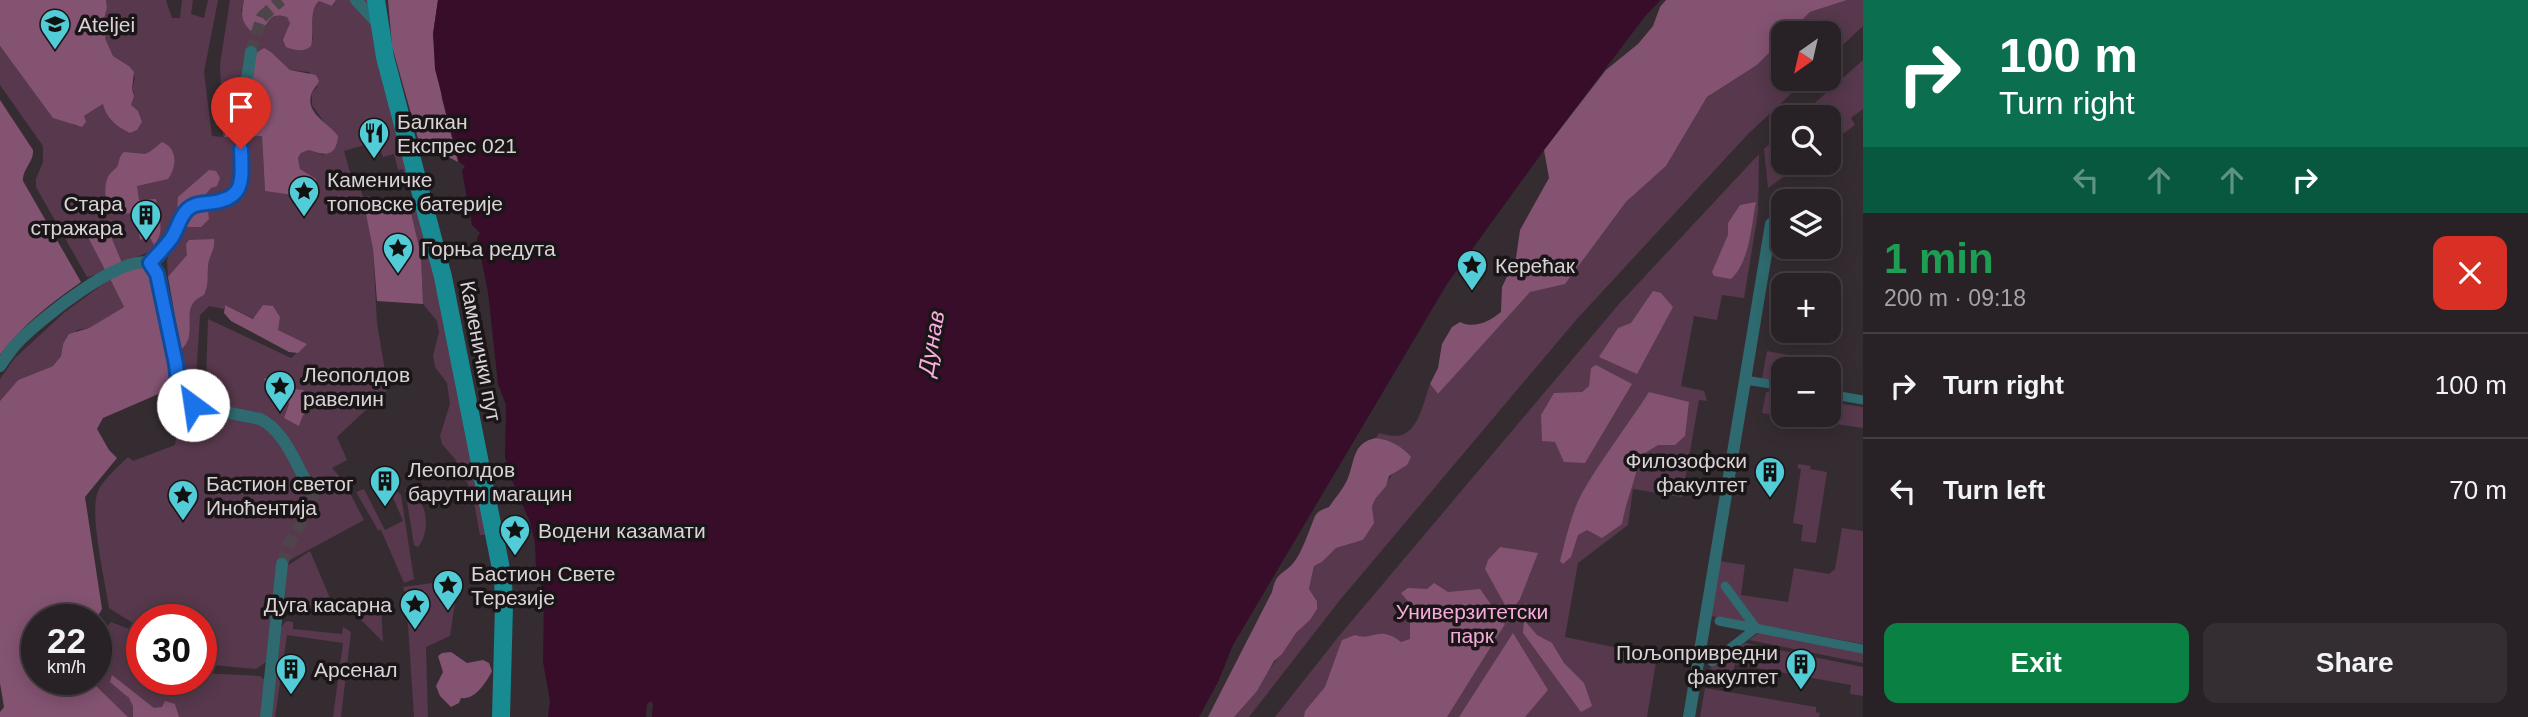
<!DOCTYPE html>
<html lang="en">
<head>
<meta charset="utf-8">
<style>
	:root { --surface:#282126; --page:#342e32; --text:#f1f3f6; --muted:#a5a3a7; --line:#443e43; --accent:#0b8043 }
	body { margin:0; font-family:Helvetica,sans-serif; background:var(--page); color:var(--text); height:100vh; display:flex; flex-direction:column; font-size:26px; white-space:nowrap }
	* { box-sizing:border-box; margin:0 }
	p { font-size:23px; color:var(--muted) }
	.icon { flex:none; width:38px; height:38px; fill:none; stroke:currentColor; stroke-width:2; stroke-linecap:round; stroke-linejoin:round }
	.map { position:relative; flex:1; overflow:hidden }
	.details { display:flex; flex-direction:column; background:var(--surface); width:665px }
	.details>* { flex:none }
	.guide { background:#0b6e4f; color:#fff; overflow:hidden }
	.needle { width:46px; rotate:214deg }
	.tools { position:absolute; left:1771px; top:21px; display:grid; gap:14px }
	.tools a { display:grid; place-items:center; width:70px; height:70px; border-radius:14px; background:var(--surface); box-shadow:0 4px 18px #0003,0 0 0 2px var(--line); font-size:35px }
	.speed { position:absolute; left:21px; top:604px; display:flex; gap:14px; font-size:35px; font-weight:700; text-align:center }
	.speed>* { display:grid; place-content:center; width:91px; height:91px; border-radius:50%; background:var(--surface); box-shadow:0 4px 18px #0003,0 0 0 2px var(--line); line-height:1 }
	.speed small { font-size:18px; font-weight:400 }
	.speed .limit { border:10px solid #d22; background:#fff; color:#111 }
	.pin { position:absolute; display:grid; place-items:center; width:60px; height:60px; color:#fff; margin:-72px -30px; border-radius:50% 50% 50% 0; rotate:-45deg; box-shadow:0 0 7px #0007 }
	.pin .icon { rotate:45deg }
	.me { position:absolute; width:77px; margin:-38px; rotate:329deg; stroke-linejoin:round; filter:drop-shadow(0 0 5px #0008) }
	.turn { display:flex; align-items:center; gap:24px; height:147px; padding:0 21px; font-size:32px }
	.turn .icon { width:91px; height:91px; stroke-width:2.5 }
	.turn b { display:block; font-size:49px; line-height:60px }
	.lanes { display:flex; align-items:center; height:66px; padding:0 21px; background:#0003; justify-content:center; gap:35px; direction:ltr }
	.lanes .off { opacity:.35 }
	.round { display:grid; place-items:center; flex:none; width:74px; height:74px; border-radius:14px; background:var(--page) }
	.summary { display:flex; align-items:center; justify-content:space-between; height:119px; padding:0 21px }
	h1 { font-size:42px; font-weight:700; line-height:52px; color:#1e9e55 }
	.action { display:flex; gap:14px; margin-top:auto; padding:14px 21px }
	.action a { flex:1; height:80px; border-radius:14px; background:var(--accent); color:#fff; font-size:28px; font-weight:700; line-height:80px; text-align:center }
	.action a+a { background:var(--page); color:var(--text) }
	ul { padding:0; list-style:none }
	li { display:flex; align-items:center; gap:21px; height:105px; padding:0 21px; border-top:2px solid var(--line) }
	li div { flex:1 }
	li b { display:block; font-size:26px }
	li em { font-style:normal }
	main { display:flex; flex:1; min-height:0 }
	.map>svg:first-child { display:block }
	.green { fill:#57384c; fill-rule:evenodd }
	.forest { fill:#845372 }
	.water { fill:#370d2a }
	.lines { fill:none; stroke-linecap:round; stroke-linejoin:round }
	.minor-tunnel { stroke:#4e454b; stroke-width:12; stroke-dasharray:12 6; stroke-linecap:butt }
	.pedestrian { stroke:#2e6a6f; stroke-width:9 }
	.minor { stroke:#2e6a6f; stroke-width:12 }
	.secondary { stroke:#178a92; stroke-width:18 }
	.route-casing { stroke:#114b97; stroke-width:18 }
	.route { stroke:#1a73e8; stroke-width:12 }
	.labels { text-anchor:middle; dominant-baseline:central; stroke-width:7; stroke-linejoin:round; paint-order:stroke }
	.poi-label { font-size:21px; fill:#d9d3d6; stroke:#1a1618; text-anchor:start }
	.street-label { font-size:21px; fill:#d9d3d6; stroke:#1a1618 }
	.park-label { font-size:21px; fill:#f7abdb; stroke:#1a1618 }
	.water-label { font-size:23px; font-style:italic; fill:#f8acdc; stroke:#1a1618 }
</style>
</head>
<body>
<main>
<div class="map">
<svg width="1863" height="717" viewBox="0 0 1863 717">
	<rect width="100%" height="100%" fill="#352c32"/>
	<path class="green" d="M106 0H166L172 18H180L182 0H193L191 14 204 18 208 0H218L204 72 212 136 223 137 220 64 230 0H244L241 11 263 30 270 18 277 15 287 17 290 22 289 30 313 40C313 27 310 10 319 1L333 6 336 0H371L411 179 406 180 403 169 398 170 394 154 383 157 378 141 344 151 354 186 359 185 363 196 417 201 428 232 486 535H480L472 492 455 459 442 444 440 436 450 404 447 383 435 367 433 355 439 333 437 321 423 304 421 255 410 208 364 205 373 249 377 323 388 389 337 437 347 460 332 468 343 480 364 520 277 567 266 662 256 669 201 664V620H142V629L109 608C105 580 90 519 97 494 101 481 118 467 128 457L133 461 175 445 179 408 204 411 229 419 276 424C256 418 193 409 186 390L197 387 206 379 208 319 291 358 307 344 225 305 224 309 209 306 200 315 196 379 191 383H185L181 350 184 348 191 304 196 298 203 295 168 277 167 260 175 241 122 263 87 233 106 272 87 277 36 187V179L43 162V146L0 85V46L53 117 60 118 76 126 84 116 103 104 122 129 133 109 131 105 134 93 132 89 135 77 129 66 113 56 105 38C109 30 108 27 104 19L107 8ZM271 52 290 70 309 72 317 87 312 93V105L326 125 324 155 309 150 301 153 298 158 300 169 307 174 265 191 262 136H224L250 99Z
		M1847 0H1863V26L1829 58V33H1789L1810 12Z
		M1783 39V79H1807L1748 134 1576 320 1340 600 1249 717H1234L1296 633 1310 620 1317 600 1309 589 1314 566 1322 562 1336 548 1363 540 1373 523 1372 506C1375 499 1391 475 1396 470L1393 443 1376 438 1379 433C1384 434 1390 436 1395 436 1418 437 1424 400 1430 384L1438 394 1530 291 1565 283 1626 202 1666 166 1707 97 1757 65Z
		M1863 60V109L1851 118 1855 125 1829 144V117H1799Z
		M1783 132V163H1803L1768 188 1764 149Z
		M1759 154 1758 213 1744 298 1722 295 1717 320 1694 316 1681 386 1704 391 1707 401 1699 400 1682 497 1633 489 1628 525 1578 563 1565 637 1657 656 1647 717H1275L1339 636 1619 304Z
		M110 279 124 307 89 328 77 330 63 344 61 356 53 366 18 380 0 401V379L15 358 65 312Z
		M1767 351 1821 361 1819 369H1783V383L1762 379Z
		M1766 392 1783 395V415H1829V402L1863 407V428L1762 413Z
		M1798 464 1811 466 1810 469 1827 472 1816 543 1801 541 1803 525 1793 523 1801 469 1798 468Z
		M386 481 401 495 414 579 404 583 381 530H378L356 492 364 489 385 530 403 521Z
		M405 489C409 493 414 495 418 499 429 511 428 536 418 547L414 545Z
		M1842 528 1863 531V644L1711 616 1719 561 1745 565 1741 595 1788 602 1794 568 1829 574 1835 569Z
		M310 551 333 605 346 607 345 612 296 603 295 610 284 609 287 566Z
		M454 580 456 596 450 636 426 647 428 717H414L406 595 403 587Z
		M378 600 381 605 383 642 357 616 368 605Z
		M288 621 293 622V629L342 634 343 627 351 632 341 717H333L343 643 287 635 275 717H271L281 628 285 622Z
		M111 622 129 629 134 637 142 632V679H201V673L260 676 265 680 261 717H128L89 679H96V639Z
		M1760 632 1863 653V663L1749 640Z
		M1745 643 1863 667V696L1850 694 1851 685 1735 664 1731 685 1706 681 1709 669Z
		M1705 688 1816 707V712L1820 713 1819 717H1700Z"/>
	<path class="forest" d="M0 0H106L107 8 104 19C109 27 109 30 105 38L113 56 129 66 134 72 132 89 134 96 131 105 138 111 142 122 137 130 130 133C117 127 106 118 103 104L84 116 86 122 82 127 53 118 0 46Z
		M244 0H336L332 6 319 1C308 11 315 32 311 46 304 53 294 50 286 47L283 40 290 23 287 17C265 10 271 28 255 34 242 25 240 16 244 0Z
		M388 0H438L433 34 442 99 458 162 419 142 392 46Z
		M1666 0H1847L1810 12 1789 33H1783V39L1757 65 1707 97 1666 166 1626 202 1565 284 1530 292 1438 394 1430 384 1438 368 1442 344 1452 327 1460 322C1474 329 1489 322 1501 312L1502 287 1516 258 1520 230 1549 178 1544 150 1606 70 1638 44 1653 26 1660 7Z
		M264 48 271 52 290 70 316 75 319 81C317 86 312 90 311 96 306 114 330 124 338 136 336 157 326 156 309 150L301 153 298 158 300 169 316 179 317 188 308 197 265 191 262 136 224 137 231 115 244 107 250 99 256 53Z
		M0 100 33 150C34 162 22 169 23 181L81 282C51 303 22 325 0 355Z
		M162 142C178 148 177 167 168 179L137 186 139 200 156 199C157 216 167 229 154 245L149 236 140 240 139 233 144 221C134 205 125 219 114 212 104 205 103 185 109 175 111 172 114 170 117 167 120 162 118 157 124 152L145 154 151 151Z
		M209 170 216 171 220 178 217 186 211 188 206 194 209 219 201 227H183L177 216 178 197Z
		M1756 202C1751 227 1750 261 1731 279L1714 276 1712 272 1728 235V223L1740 205Z
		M364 205 410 208 421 255 423 304 377 301 373 249Z
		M86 233 110 234 122 263 106 272Z
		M214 239C216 250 208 256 208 267 207 278 209 284 204 295 176 307 201 332 181 350L168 277 187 255 186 244 189 240Z
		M136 265C142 268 147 269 150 275 164 298 168 361 170 389L103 418 97 429 109 450 117 458 85 497 102 609 96 619 37 620V679H89L128 717H0V712L4 707 0 683V401L18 380 53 366 61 356 63 344 69 334 89 328 124 307 110 279Z
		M1653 291 1661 293 1673 307 1637 374 1599 357 1618 328 1631 323Z
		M225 305 253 319 263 305 273 306 280 317 278 330 307 344 298 353 289 352 231 321 224 313Z
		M1596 365 1632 384 1585 463 1564 462 1555 442 1542 441 1541 415 1554 393 1582 392 1589 386 1591 368Z
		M266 378 285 388 303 390 313 398 310 410 303 415 299 426 284 418 289 404 287 397 265 381 264 379Z
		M1649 392 1689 402 1685 436 1675 445H1658L1640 456C1636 479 1626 500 1622 524L1602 538 1587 530 1578 535 1571 557 1563 564 1560 561C1566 538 1571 514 1582 493 1602 458 1627 426 1649 392Z
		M1376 438C1390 440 1402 446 1411 457L1407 465 1389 476 1386 486 1376 498 1372 506 1374 523 1363 540 1336 548 1322 562 1314 566 1309 589 1317 601V609L1310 620 1296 633 1282 654 1274 661 1257 691 1234 717H1208L1272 592C1277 570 1283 576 1294 562 1302 553 1310 528 1315 516 1318 511 1323 509 1329 507 1335 498 1344 488 1348 478 1355 460 1353 442 1376 438Z
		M1500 547 1538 553 1520 599 1513 609 1505 605 1485 569 1488 560Z
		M1434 583 1448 592 1480 589 1505 624 1447 717H1304L1305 711 1325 687 1342 640 1355 635C1372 642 1379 624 1401 642L1410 639V621L1416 611 1401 593 1408 588 1427 589Z
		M1524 620 1537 635 1552 643 1564 663 1584 683 1592 706 1581 712 1523 633Z
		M1513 633 1548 690 1525 717H1459Z
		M451 652 467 663 483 660 489 663 492 671C486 683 475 700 461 698L459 703 451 707 440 696 436 686 443 672 438 656 442 653Z
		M112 675 154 708 162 707 165 701 175 704 179 717H133V706L129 698 110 682Z"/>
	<path class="water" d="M438 0H1661L1646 15 1544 150 1447 284 1233 645 1218 682 1199 717H652L653 704 651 701 647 704 646 717H548L550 701 543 662 544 594 536 569 535 543 530 522 509 473 505 457 506 405 498 384 488 292 477 238 480 233 472 225 462 171 465 166 459 162 435 69 433 34Z"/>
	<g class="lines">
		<path class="minor-tunnel" d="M251 52 262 17 281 0
			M282 564 289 544 312 506 313 496 306 481"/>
		<path class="pedestrian" d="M1745 380 1783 386
			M1829 394 1863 400
			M1719 621 1863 649
			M1712 662 1756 628 1725 586"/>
		<path class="minor" d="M356 0 379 25
			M244 98 251 52
			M241 137 242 117
			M150 263C157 255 165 247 171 239 178 230 179 218 187 210 193 204 199 204 207 203 246 200 242 181 241 149
			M0 366C6 357 12 348 20 340 42 318 120 255 150 263L157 274 176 364 180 399 204 408 260 419C283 430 294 460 306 481
			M266 717 282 564
			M1689 717 1771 224"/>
		<path class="secondary" d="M376 0 385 57 443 277 503 579 504 606 501 717"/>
	</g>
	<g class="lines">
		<g class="route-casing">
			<path id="route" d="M193 405 180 399 176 364 157 274 150 263C157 255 165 247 171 239 178 229 179 218 187 210 193 204 199 204 207 203 246 200 242 181 241 149"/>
		</g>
		<use href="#route" class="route"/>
	</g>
	<defs>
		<g id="university-pin" transform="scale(1.575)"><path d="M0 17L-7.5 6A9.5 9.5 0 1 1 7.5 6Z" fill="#52ccd6" stroke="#1a1618"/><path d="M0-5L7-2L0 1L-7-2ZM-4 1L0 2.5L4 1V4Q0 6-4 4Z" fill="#111"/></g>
		<g id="restaurant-pin" transform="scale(1.575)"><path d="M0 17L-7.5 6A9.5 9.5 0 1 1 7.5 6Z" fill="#52ccd6" stroke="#1a1618"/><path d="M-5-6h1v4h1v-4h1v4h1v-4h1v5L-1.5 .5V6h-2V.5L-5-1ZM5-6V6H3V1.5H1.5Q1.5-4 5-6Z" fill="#111"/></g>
		<g id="sight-pin" transform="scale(1.575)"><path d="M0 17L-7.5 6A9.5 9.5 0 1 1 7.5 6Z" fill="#52ccd6" stroke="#1a1618"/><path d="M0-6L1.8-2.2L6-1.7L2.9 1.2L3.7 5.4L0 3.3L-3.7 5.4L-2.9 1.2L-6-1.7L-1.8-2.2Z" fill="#111"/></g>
		<g id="building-pin" transform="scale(1.575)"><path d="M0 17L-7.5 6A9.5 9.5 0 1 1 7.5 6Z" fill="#52ccd6" stroke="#1a1618"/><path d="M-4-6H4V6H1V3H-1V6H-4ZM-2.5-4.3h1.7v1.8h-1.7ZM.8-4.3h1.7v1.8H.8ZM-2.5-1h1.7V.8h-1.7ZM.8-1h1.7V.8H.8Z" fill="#111"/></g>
	</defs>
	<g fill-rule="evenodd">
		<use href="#university-pin" x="55" y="24"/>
		<use href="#restaurant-pin" x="374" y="133"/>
		<use href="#sight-pin" x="304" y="191"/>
		<use href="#building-pin" x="146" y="215"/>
		<use href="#sight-pin" x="398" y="248"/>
		<use href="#sight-pin" x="1472" y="265"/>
		<use href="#sight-pin" x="280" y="386"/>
		<use href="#building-pin" x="1770" y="472"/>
		<use href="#building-pin" x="385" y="481"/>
		<use href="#sight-pin" x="183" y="495"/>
		<use href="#sight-pin" x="515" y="530"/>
		<use href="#sight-pin" x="448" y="585"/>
		<use href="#sight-pin" x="415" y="604"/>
		<use href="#building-pin" x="1801" y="664"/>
		<use href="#building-pin" x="291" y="669"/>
	</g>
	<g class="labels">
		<g class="poi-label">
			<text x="78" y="24">Ateljei</text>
			<text x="397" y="121">Балкан<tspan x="397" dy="24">Експрес 021</tspan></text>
			<text x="327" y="179">Каменичке<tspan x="327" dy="24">топовске батерије</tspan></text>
			<text x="123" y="203" text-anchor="end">Стара<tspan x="123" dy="24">стражара</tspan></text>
			<text x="421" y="248">Горња редута</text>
			<text x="1495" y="265">Керећак</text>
			<text x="303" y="374">Леополдов<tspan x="303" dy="24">равелин</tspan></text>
			<text x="1747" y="460" text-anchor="end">Филозофски<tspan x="1747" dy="24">факултет</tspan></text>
			<text x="408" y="469">Леополдов<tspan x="408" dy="24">барутни магацин</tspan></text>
			<text x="206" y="483">Бастион светог<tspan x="206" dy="24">Иноћентија</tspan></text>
			<text x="538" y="530">Водени казамати</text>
			<text x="471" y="573">Бастион Свете<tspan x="471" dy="24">Терезије</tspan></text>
			<text x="392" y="604" text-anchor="end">Дуга касарна</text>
			<text x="1778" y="652" text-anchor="end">Пољопривредни<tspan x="1778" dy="24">факултет</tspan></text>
			<text x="314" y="669">Арсенал</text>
		</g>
		<g class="street-label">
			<text transform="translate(481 351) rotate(79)">Каменички пут</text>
		</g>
		<g class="park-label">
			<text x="1472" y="611">Универзитетски<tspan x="1472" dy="24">парк</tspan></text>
		</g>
		<g class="water-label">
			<text transform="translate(931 343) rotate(-80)">Дунав</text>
		</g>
	</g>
</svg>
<div class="tools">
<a><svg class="needle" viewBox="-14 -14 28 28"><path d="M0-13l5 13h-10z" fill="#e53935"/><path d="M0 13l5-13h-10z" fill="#a5a3a7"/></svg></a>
<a><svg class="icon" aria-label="search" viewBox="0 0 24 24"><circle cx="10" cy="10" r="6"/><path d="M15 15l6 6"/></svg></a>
<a><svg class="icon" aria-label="layers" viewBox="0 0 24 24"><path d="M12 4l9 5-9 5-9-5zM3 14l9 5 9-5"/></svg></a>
<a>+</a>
<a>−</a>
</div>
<div class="speed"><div>22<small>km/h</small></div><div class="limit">30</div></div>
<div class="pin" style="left:241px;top:149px;background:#d93025"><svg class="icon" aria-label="arrive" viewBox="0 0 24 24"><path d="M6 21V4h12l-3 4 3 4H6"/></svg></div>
<svg class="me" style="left:193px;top:405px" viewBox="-20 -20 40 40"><circle r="19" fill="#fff"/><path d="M0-13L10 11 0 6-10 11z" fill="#1a73e8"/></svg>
</div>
<section class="details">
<div class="guide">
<div class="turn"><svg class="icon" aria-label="right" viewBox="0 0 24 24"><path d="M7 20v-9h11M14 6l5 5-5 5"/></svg><div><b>100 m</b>Turn right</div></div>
<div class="lanes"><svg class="icon off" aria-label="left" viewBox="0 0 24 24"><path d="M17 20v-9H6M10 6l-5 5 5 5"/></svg><svg class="icon off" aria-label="ahead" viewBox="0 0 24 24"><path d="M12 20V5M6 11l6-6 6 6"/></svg><svg class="icon off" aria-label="ahead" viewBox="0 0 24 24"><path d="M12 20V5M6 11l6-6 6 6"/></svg><svg class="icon" aria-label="right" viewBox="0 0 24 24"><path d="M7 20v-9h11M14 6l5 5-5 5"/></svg></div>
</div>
<div class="summary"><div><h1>1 min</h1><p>200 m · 09:18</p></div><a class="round" style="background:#d93025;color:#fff"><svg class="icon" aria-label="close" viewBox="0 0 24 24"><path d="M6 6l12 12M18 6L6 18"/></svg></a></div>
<ul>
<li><svg class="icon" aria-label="right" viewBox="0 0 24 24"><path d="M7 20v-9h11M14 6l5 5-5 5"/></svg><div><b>Turn right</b></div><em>100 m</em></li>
<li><svg class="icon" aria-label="left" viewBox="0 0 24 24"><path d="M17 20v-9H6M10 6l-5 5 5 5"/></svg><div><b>Turn left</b></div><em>70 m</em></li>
</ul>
<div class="action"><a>Exit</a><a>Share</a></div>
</section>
</main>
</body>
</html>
